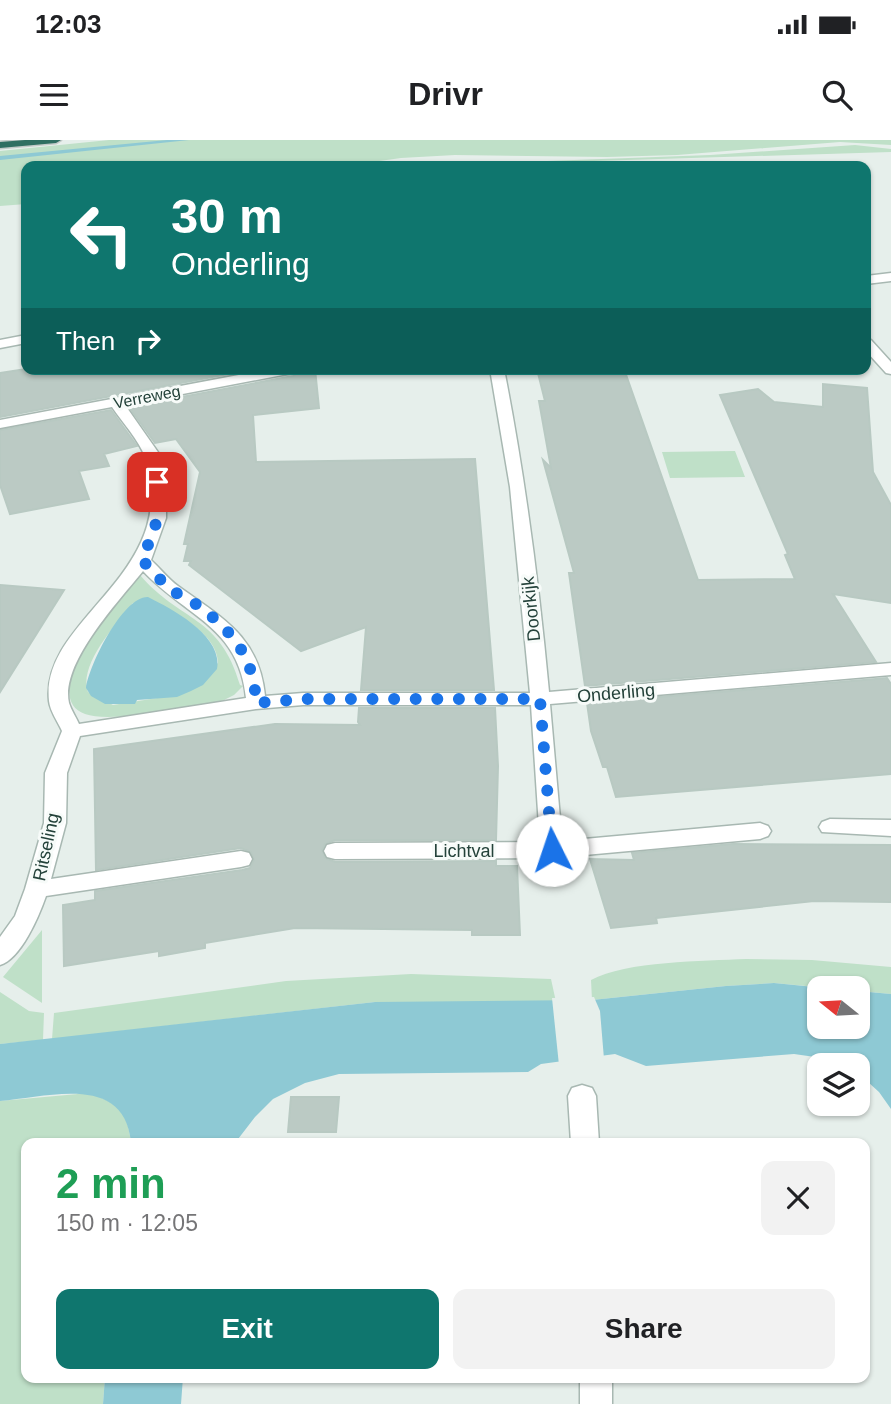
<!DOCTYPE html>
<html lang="en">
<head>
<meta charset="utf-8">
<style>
	:root { --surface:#fff; --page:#f2f2f2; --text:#202124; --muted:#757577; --accent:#0f766e }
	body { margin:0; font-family:Helvetica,sans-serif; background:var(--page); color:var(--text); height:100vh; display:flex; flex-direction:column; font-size:26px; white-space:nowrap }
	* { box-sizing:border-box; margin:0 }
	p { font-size:23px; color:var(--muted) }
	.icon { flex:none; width:38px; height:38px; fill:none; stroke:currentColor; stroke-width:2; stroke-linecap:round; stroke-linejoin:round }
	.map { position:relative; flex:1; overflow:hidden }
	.panel { position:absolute; left:21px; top:998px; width:849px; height:245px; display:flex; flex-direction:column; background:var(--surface); border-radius:14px; box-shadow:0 2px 5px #0004 }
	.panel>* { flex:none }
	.guide { position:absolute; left:21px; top:21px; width:850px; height:214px; border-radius:14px; box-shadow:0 2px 5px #0004; background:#0f766e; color:#fff; overflow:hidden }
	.needle { width:46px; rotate:288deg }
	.tools { position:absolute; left:807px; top:836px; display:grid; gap:14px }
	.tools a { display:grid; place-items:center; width:63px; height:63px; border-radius:14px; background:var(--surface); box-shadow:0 2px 5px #0004; font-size:35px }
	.pin { position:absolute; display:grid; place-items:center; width:60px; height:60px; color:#fff; margin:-30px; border-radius:14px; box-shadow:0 4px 10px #0006 }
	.me { position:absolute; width:77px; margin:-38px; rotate:356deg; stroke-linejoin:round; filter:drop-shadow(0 0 5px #0008) }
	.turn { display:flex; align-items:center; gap:24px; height:147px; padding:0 35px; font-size:32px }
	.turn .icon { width:91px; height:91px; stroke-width:2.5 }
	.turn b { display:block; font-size:49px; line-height:60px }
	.then { display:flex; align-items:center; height:66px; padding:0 35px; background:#0003; gap:14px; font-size:26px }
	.round { display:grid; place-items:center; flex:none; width:74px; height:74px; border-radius:14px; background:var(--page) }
	.overview { display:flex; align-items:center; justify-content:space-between; height:119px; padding:0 35px }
	h1 { font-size:42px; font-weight:600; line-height:52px; color:#1e9e55 }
	.primary-button { display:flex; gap:14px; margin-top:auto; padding:14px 35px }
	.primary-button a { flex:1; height:80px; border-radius:14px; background:var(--accent); color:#fff; font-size:28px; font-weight:600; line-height:80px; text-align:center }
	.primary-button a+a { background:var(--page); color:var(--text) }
	.status { display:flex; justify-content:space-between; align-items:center; height:49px; padding:0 35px; background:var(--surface); direction:ltr }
	.status svg { height:19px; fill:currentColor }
	header { display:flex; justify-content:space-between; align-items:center; height:91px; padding:0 35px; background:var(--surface); font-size:32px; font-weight:600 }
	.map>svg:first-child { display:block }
	.green { fill:#bfe0c8; fill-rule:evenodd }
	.water { fill:#8ec9d4 }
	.pier { fill:#e6efeb }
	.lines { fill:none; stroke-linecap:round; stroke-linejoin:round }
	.stream { fill:#8ec9d4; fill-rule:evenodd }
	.building { fill:#bbcac4; stroke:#b8c9c2; stroke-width:2 }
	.minor-casing { stroke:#a8b8b2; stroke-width:3 }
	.motorway-casing { stroke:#c2cac8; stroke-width:3 }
	.minor { fill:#fff; fill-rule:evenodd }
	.motorway { fill:#2f6f62; fill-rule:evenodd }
	.route { stroke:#1a73e8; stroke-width:12; stroke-dasharray:0 21.6 }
	.labels { text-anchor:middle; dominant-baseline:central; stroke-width:6; stroke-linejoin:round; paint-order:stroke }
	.far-street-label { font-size:16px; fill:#24423a; stroke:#f7fbf9 }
	.street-label { font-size:18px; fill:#24423a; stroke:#f7fbf9 }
</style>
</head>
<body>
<div class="status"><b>12:03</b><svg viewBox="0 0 49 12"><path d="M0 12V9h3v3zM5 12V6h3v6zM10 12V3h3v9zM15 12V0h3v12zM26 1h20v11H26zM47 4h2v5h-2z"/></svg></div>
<header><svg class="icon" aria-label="menu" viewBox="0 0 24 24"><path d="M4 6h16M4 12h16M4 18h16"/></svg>Drivr<svg class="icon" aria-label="search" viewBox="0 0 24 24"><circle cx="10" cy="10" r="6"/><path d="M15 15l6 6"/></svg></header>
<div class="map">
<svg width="891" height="1264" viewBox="0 0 891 1264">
	<rect width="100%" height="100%" fill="#e6efeb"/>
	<path class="green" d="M109 0H891V5L840 2 677 15 607 17 455 15 401 18 343 26H26V64L0 66V11Z
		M855 5 891 9V12L594 21H547L710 15Z
		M735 311 745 337 670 338 662 312Z
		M140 435C180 482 220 475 240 545L243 546 234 555 220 562C189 566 112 584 85 574 34 556 123 455 140 435ZM153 460C176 475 217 492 218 523L176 555 113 565 88 552C78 525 117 483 133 463Z
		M42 790V863L3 837Z
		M746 819 812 820 891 827V854L774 843 726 846 592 860 591 840C626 821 704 821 746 819Z
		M411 834 551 839 556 862H375L52 899 54 873 286 841Z
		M0 852 29 871 44 873 43 900 0 904Z
		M89 953C118 963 128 972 131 1003H26V1237H105L103 1264H0V961Z"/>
	<path class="water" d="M148 457C174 470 223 496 217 529L203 545 191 551 177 557 137 560 135 564H105L91 556 86 548C89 525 123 456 148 457Z
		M774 843 835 849H819V887H858V851L891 854V969L879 952 858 933V926H843L829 919 794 914 646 926 615 914 541 924 528 932 339 934 305 943 273 959 255 977 235 1003H131C125 933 49 957 0 961V904L375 862 592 860 726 846Z
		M105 1237H183L181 1264H103Z"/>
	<path class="pier" d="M594 857 600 871 604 919 559 925 552 858Z"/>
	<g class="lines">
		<path class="stream" d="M167 0H189L0 20V16Z"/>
	</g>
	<path class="building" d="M26 229H255L0 277V233Z
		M303 229H315L319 268 253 275 256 322 475 319 494 550H361L366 487 301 511 189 425 191 421H184L188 404H184L200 332 176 299 155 303 129 267 293 236Z
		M537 229H624L698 440 795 439 785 415 788 414 720 255 758 249 774 262 823 267V244L867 248 873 332 891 365V463L833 454 876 522 585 546 569 433H574L543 320 551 328 539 261H545Z
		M111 270 137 306 104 314 109 326 79 331 89 359 10 374 0 345V290Z
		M0 445 64 450 0 552Z
		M887 538 891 544V634L616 657 607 627H603L591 591 587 563Z
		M359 568H495L498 626 496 700H335L325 704 322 710 325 718 335 722 496 721V726H517L520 795H472V790L295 788 205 803V808L159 816V811L64 826 63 765 95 760V751L242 730 250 728 254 720 251 712 241 708 96 730 94 609 275 584 360 585 358 582Z
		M733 704 891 705V762L814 761 656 778 657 783 611 788 590 719 634 720 632 713Z
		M291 957H339L336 992H288Z"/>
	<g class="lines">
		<g class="minor-casing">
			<path id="minor" d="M891 133V141L866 144V136Z
				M26 195V203L0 208V200Z
				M866 199 871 200 891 222V234L886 233 866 211Z
				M270 229H300L293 233 125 265 160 315 166 350V378L151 420C160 428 168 439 178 446 222 478 259 496 265 556L303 553H530L510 347 490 229H504C525 336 539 444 549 552L891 523V535L550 564 562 701 760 683 768 686 771 691 768 696 760 699 552 718 335 719 327 717 324 711 327 705 335 703 540 702 531 565H303L256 569 80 596 67 633 66 683 51 739 241 711 249 713 252 719 249 725 241 727 46 756C39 776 21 819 0 825V797L15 776 25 749 44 683 45 633 62 591C58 582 50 571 49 561 40 477 183 435 145 317 139 300 122 282 112 267L0 288V280ZM143 431C186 477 239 486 246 558L79 584C76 577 71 570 69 563 60 523 119 461 143 431Z
				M830 679 891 680V696L822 692 819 687 822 682Z
				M582 945 592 948 596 956 599 1003H571L568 956 572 948Z
				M580 1237H612V1264H580Z"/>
		</g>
		<g class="motorway-casing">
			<path id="motorway" d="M25 0H61L56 3 0 8V2Z"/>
		</g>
		<use href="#minor" class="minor"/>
		<use href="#motorway" class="motorway"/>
	</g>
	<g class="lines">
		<path class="route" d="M157 342 158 378 142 421C153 429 159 440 169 448 176 454 185 457 193 462 231 489 254 515 256 563L303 559H540L552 710"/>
	</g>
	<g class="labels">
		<g class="far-street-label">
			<text transform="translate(147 257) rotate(-11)">Verreweg</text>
		</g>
		<g class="street-label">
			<text transform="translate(531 469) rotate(-96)">Doorkijk</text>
			<text transform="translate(616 553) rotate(-5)">Onderling</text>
			<text transform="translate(46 707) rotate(-78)">Ritseling</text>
			<text x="464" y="711">Lichtval</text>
		</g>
	</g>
</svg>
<div class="tools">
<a><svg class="needle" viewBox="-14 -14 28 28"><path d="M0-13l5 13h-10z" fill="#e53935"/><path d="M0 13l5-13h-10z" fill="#757577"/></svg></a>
<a><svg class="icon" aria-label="layers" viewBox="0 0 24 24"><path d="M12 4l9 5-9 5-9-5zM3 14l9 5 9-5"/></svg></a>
</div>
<div class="pin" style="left:157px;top:342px;background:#d93025"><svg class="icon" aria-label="arrive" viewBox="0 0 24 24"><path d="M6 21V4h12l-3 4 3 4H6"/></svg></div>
<svg class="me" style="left:552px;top:710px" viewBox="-20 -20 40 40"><circle r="19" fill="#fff"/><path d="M0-13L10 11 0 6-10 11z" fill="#1a73e8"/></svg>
<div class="guide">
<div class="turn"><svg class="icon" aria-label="left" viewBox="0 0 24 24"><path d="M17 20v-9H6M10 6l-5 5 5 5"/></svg><div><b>30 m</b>Onderling</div></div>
<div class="then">Then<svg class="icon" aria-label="right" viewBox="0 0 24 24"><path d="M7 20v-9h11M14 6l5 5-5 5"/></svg></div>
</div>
<section class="panel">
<div class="overview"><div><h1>2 min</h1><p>150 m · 12:05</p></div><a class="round"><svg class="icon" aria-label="close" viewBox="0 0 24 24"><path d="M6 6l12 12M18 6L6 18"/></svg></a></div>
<div class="primary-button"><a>Exit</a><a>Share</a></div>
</section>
</div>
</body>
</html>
